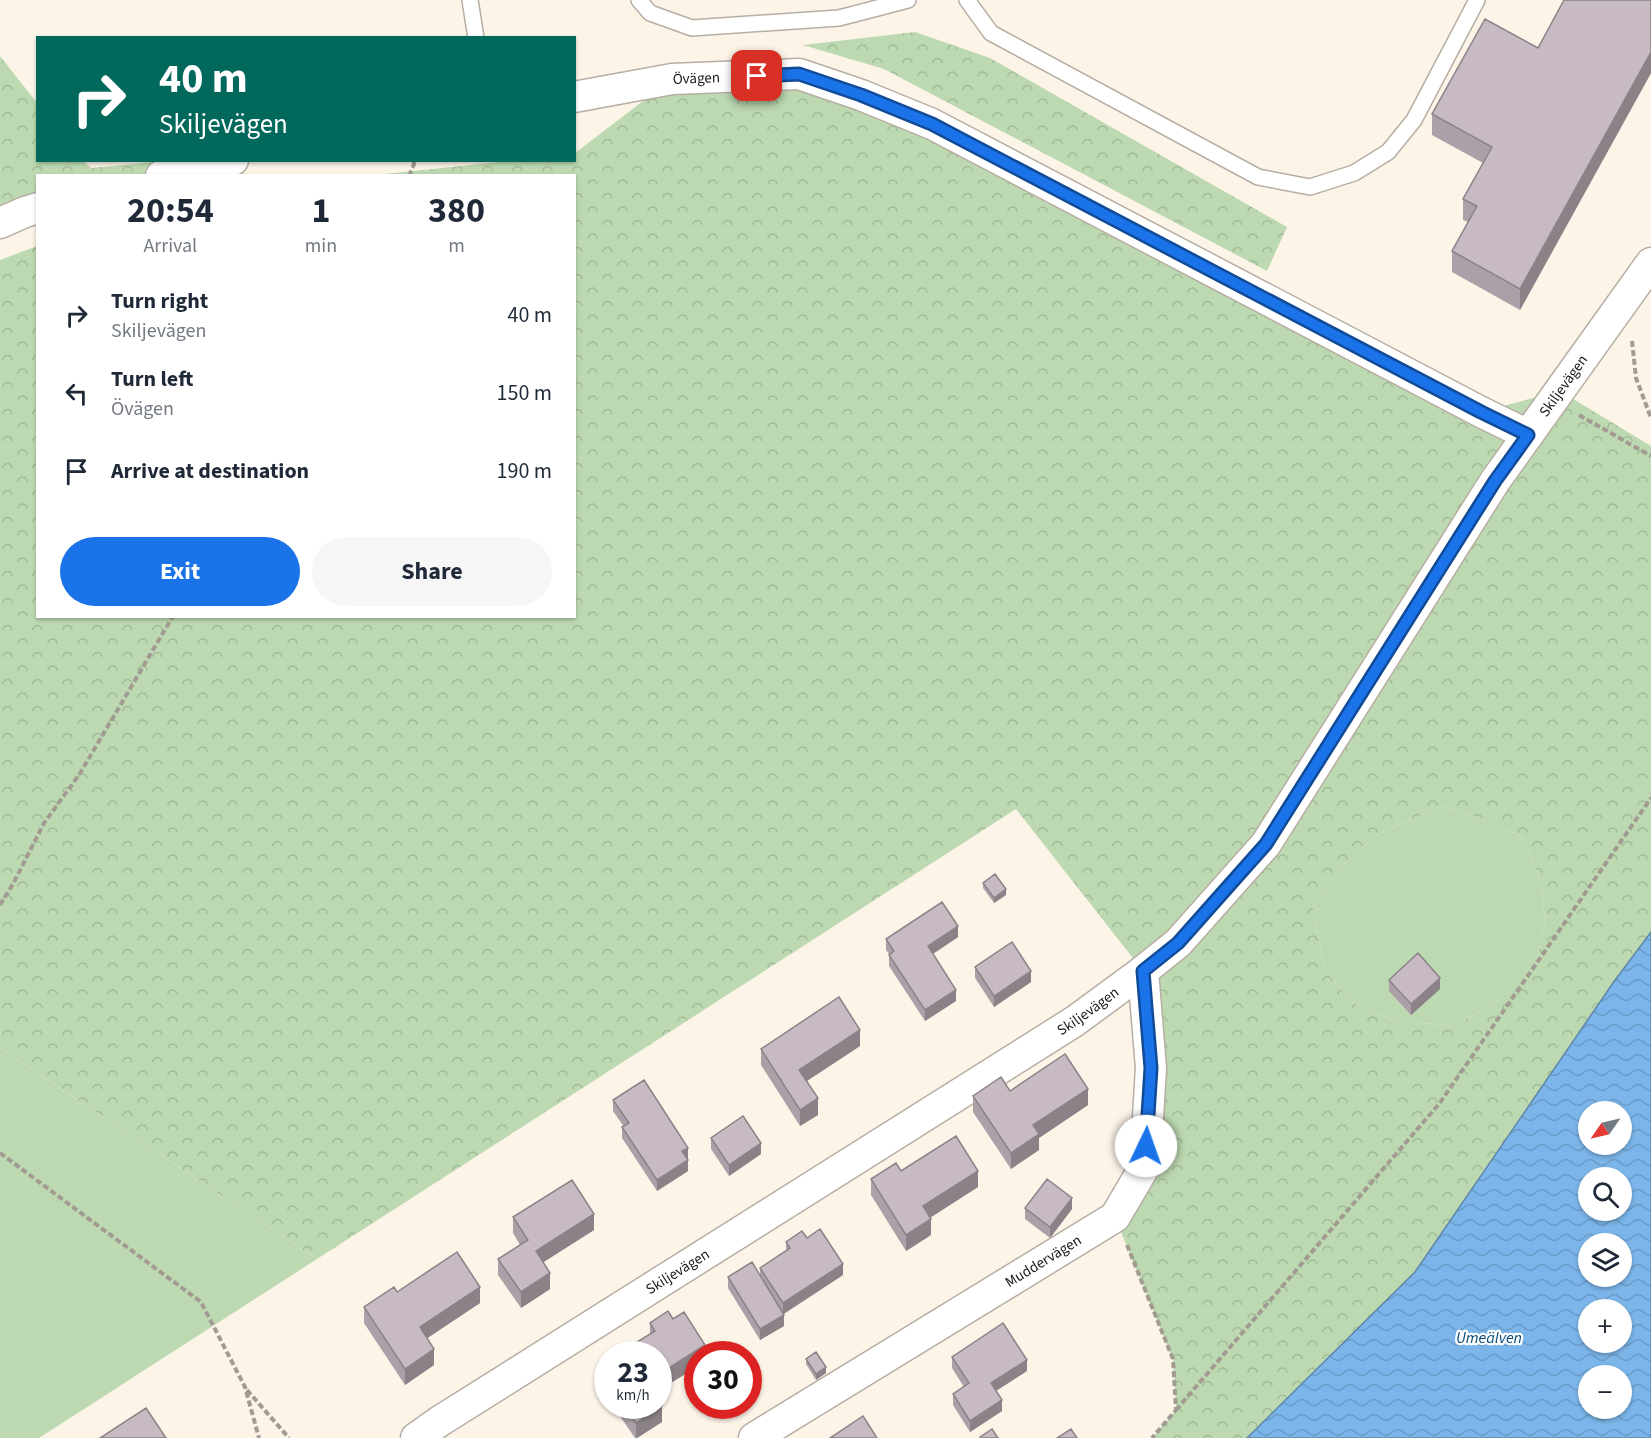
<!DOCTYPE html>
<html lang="en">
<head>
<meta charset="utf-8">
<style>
	:root { --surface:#fff; --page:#f6f6f7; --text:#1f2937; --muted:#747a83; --accent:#1a73e8 }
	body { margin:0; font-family:"Source Sans 3",sans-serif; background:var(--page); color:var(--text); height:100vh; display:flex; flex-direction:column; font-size:22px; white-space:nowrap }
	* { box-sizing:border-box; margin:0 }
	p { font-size:20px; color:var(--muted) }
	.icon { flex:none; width:33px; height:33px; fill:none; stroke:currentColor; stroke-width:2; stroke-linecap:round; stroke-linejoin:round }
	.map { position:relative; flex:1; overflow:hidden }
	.panel { position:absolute; left:36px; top:174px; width:540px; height:444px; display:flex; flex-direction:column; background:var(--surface); border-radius:0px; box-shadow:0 2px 4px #0004 }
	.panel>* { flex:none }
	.guide { position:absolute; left:36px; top:36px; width:540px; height:126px; border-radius:0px; box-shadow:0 2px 4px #0004; background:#00695c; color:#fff; overflow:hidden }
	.needle { width:39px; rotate:236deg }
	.tools { position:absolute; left:1578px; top:1101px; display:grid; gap:12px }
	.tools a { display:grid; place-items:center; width:54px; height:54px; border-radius:50%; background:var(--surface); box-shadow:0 2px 4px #0004; font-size:30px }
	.speed { position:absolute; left:594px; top:1341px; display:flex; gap:12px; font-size:30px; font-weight:700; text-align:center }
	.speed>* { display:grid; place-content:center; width:78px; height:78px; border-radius:50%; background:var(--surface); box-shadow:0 2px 4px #0004; line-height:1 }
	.speed small { font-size:15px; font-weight:400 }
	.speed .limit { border:9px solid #d22; background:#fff; color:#111 }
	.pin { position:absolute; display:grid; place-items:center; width:51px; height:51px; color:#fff; margin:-26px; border-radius:12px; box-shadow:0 3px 9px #0006 }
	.me { position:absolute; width:66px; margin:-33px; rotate:3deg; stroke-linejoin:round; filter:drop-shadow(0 0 4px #0008) }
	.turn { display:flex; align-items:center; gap:21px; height:126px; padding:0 24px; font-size:27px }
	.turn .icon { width:78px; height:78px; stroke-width:2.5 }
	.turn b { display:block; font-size:42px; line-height:51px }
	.eta { display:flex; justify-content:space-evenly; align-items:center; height:102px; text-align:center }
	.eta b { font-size:36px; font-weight:700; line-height:42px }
	.cta { display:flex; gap:12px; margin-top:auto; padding:12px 24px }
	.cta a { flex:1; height:69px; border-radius:36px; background:var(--accent); color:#fff; font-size:24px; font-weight:700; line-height:69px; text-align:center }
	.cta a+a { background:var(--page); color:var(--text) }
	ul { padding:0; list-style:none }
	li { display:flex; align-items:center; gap:18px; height:78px; padding:0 24px }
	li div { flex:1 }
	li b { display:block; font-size:22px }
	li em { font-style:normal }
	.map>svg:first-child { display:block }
	.grass { fill:#bcd9b1 }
	.forest { fill:url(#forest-crowns); fill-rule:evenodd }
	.water { fill:url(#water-waves); stroke:#5e86a9; stroke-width:1.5; fill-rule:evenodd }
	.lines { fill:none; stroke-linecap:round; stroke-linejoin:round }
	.service-casing { stroke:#b7aea3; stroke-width:18 }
	.minor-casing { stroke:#b7aea3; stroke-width:33 }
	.path { stroke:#a29b92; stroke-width:4; stroke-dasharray:6 3; stroke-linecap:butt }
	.service { stroke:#fff; stroke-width:15 }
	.minor { stroke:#fff; stroke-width:30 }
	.wall { fill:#aba0a7 }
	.shaded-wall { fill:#8b8288 }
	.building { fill:#c7bac2; stroke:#8b8288; stroke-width:1.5 }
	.route-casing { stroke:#114b97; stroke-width:15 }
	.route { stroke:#1a73e8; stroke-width:10 }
	.labels { text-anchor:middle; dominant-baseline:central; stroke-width:4.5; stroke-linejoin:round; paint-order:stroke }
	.street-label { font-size:15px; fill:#1c1915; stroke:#fff }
	.water-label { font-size:16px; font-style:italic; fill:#034a7a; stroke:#fff }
</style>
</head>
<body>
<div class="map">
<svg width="1651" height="1438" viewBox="0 0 1651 1438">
	<defs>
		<pattern id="forest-crowns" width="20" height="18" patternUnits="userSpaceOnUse" patternTransform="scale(1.5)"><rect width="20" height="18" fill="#bcd9b1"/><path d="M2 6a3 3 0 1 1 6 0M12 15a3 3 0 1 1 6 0" fill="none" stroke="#a1ba97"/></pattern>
		<pattern id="water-waves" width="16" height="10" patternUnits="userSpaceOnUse" patternTransform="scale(1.5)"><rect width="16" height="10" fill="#7bb5e9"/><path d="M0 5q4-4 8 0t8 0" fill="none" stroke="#6a9bc7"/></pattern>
	</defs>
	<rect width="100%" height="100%" fill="#fdf4e8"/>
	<path class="grass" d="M1441 806 1485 820 1523 837 1542 885 1545 925 1536 961 1497 1002 1454 1026 1393 1020 1353 1003 1324 969 1313 906 1345 863 1378 834Z
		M0 1048 317 1259 39 1438H0Z"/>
	<path class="forest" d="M915 32 990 58 1287 227 1267 271 884 69 803 45Z
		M0 56 37 103 38 160 84 161 91 168 165 161 161 175 38 176 37 208 0 223Z
		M799 74 1481 412 1560 391 1651 446V932L1613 983 1415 1272 1247 1438H1152L1176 1410 1173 1360 1115 1217 1145 1166 1143 971 1016 809 317 1259 0 1048V260L37 246 38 616H574V176L376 175 508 161 574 160 575 153 672 79ZM1441 806 1485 820 1523 837 1542 885 1545 925 1536 960 1497 1002 1454 1026 1393 1020 1353 1003 1324 969 1313 906 1345 863 1378 834Z"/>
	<path class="water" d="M1651 932V1438H1247L1415 1272 1613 983ZM1588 1112H1622V1144H1588ZM1588 1178H1622V1210H1588ZM1588 1244H1622V1276H1588ZM1588 1310H1622V1342H1588ZM1588 1376H1622V1408H1588Z"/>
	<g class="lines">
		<g class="service-casing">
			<path id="service" d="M470 0 476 38
				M639 0 650 13 692 28 839 18 908 0
				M967 0 991 33 1258 177 1310 187 1354 173 1388 152 1414 120 1477 0"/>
		</g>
		<g class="minor-casing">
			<g id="minor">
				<path id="s1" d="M574 97 672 79 799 74 861 95 932 124 1481 412 1528 435"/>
				<path d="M161 176 188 168 233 160"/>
				<path d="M0 223 25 212 38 208"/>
				<path id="s2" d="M416 1438 440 1421 1075 1021 1143 971 1178 943 1266 844 1495 481 1651 263"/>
				<path id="s3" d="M754 1438 1115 1217 1145 1166 1151 1068 1143 971"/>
			</g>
		</g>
		<path class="path" d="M409 176 414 164 413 160
			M1632 341 1636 378 1651 418
			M1579 415 1651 456
			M0 905 13 884 44 823 79 775 173 616
			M0 1153 201 1302 245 1387 259 1438
			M1127 1245 1173 1359 1176 1410 1152 1438
			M247 1390 289 1438
			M1176 1410 1439 1104 1651 798"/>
		<use href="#service" class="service"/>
		<use href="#minor" class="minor"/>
	</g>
	<path class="wall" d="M1651 0V73L1520 310 1452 272V251L1468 222 1463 220V199L1483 163 1432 135V114L1538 48Z
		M983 883 1006 895 994 903 983 888Z
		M958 937 933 954 956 1001 925 1021 889 966V954L886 950V939Z
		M975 967 1031 982 994 1007 975 978Z
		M1389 980 1440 989 1411 1015 1389 991Z
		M860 1046 807 1081 818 1115 800 1126 761 1065V1049Z
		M1010 1091 1088 1105 1039 1138V1150L1011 1169 973 1112V1096Z
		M613 1100 688 1159V1171L657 1191 622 1138V1127H624L613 1111Z
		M711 1138 761 1154 729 1176 711 1149Z
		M871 1179 978 1187 930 1218 931 1235 906 1251 871 1195Z
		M1025 1208 1072 1209 1050 1238 1025 1219Z
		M513 1217 594 1230 543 1262 550 1289 521 1308 498 1275V1259L520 1245 513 1233Z
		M807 1238 843 1275 784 1314V1326L760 1340 728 1288V1277L760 1276V1268L786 1251V1242Z
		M397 1292 480 1303 427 1338 434 1365 405 1385 364 1323V1307Z
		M673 1319 705 1354H698V1366L658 1391V1354H624V1350L650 1334V1323Z
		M952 1357 1027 1371 996 1391 1002 1411 970 1432 953 1405V1394L964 1387 952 1368Z
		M806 1359 826 1373 816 1380 806 1364Z
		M608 1378V1397L606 1395V1379Z
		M613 1406H658L662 1422 637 1438H635Z"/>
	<path class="shaded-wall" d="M1651 52V73L1520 310V289Z
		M1006 889V895L994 903V898Z
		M958 926V937L928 957V946Z
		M1031 971V982L994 1007V996Z
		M1440 978V989L1411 1015V1004Z
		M956 990V1001L925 1021V1010Z
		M860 1030V1046L799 1086V1070Z
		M1088 1089V1105L1039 1138V1150L1011 1169V1153L1033 1125Z
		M818 1098V1115L800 1126V1110Z
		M761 1143V1154L729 1176V1165Z
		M688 1148V1159L682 1162V1151Z
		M688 1160V1171L657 1191V1180Z
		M978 1171V1187L923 1222V1206Z
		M1072 1198V1209L1050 1238V1227Z
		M594 1214V1230L536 1267V1251Z
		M931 1219V1235L906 1251V1235Z
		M843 1264V1275L783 1314V1303Z
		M550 1273V1289L521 1308V1292Z
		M480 1287V1303L420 1343V1327Z
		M784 1315V1326L760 1340V1329Z
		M705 1345V1354H698V1366L658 1391V1375Z
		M434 1349V1365L405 1385V1369Z
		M1027 1360V1371L991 1394V1383Z
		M826 1367V1373L816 1380V1374Z
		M1002 1400V1411L970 1432V1421Z
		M662 1405V1422L637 1438H636V1423Z"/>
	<path class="building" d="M1564 0H1651V52L1520 289 1452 251 1477 206 1463 199 1492 147 1432 114 1485 19 1538 48Z
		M995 874 1006 889 994 898 983 883Z
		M942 902 958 926 928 946 956 990 925 1010 889 955 894 951 886 939Z
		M1012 942 1031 971 994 996 975 967Z
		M1418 953 1440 978 1411 1004 1389 980Z
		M839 997 860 1030 799 1070 818 1098 800 1110 761 1049Z
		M1065 1054 1088 1089 1033 1125 1039 1134 1011 1153 973 1096 1001 1077 1010 1091Z
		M644 1080 688 1148 682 1151 688 1160 657 1180 622 1127 629 1123 613 1100Z
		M743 1116 761 1143 729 1165 711 1138Z
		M956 1136 978 1171 923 1206 931 1219 906 1235 871 1179 896 1163 901 1171Z
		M1047 1179 1072 1198 1050 1227 1025 1208Z
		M572 1180 594 1214 536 1251 550 1273 521 1292 498 1259 528 1240 513 1217Z
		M820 1229 843 1264 783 1303 760 1268 790 1248 786 1242 802 1231 807 1238Z
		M457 1252 480 1287 420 1327 434 1349 405 1369 364 1307 394 1287 397 1292Z
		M752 1262 784 1315 760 1329 728 1277Z
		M668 1311 673 1319 684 1312 705 1345 658 1375V1354H627L624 1350 655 1331 650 1323Z
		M1003 1323 1027 1360 991 1383 1002 1400 970 1421 953 1394 969 1383 952 1357Z
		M816 1352 826 1367 816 1374 806 1359Z
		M658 1400 662 1405 636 1423 624 1406H658Z
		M146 1408 166 1438H100Z
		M863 1416 877 1438H830Z
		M992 1429 998 1438H981L980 1437Z
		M1071 1429 1077 1438H1057Z"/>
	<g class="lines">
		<g class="route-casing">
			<path id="route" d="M757 76 799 74 861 95 932 124 1481 412 1528 435 1495 481 1266 844 1178 943 1143 971 1151 1068 1146 1146"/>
		</g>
		<use href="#route" class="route"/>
	</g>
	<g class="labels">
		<g class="street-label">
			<text stroke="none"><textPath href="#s1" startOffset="124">Övägen</textPath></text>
			<text stroke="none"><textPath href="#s2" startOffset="1588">Skiljevägen</textPath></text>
			<text stroke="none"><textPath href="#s2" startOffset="796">Skiljevägen</textPath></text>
			<text stroke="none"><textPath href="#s3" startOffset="339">Muddervägen</textPath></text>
			<text stroke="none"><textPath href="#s2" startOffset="310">Skiljevägen</textPath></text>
		</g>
		<g class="water-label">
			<text x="1489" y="1338">Umeälven</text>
		</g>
	</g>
</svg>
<div class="tools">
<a><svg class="needle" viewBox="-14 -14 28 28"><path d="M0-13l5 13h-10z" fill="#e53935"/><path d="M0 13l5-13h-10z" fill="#747a83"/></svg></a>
<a><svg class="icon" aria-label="search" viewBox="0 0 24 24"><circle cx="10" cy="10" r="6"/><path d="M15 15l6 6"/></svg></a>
<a><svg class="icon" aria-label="layers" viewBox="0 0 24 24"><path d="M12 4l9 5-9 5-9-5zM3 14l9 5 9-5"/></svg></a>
<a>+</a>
<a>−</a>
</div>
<div class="speed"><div>23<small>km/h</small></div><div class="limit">30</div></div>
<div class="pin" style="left:757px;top:76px;background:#d93025"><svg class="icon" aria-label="arrive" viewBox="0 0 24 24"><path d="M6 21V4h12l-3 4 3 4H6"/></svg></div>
<svg class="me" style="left:1146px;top:1146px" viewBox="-20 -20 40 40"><circle r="19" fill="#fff"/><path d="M0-13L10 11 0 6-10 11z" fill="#1a73e8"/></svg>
<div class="guide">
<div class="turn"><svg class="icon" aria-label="right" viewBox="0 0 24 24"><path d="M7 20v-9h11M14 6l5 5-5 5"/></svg><div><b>40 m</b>Skiljevägen</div></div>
</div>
<section class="panel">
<div class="eta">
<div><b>20:54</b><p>Arrival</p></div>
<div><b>1</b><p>min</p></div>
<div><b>380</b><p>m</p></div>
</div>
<ul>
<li><svg class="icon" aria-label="right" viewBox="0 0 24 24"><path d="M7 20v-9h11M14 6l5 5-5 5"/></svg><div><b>Turn right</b><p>Skiljevägen</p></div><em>40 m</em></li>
<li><svg class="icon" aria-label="left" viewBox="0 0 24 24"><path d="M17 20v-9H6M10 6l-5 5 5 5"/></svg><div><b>Turn left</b><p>Övägen</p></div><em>150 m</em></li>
<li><svg class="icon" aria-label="arrive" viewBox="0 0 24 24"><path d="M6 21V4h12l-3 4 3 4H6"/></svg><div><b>Arrive at destination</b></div><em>190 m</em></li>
</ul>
<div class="cta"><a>Exit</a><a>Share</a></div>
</section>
</div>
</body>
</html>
